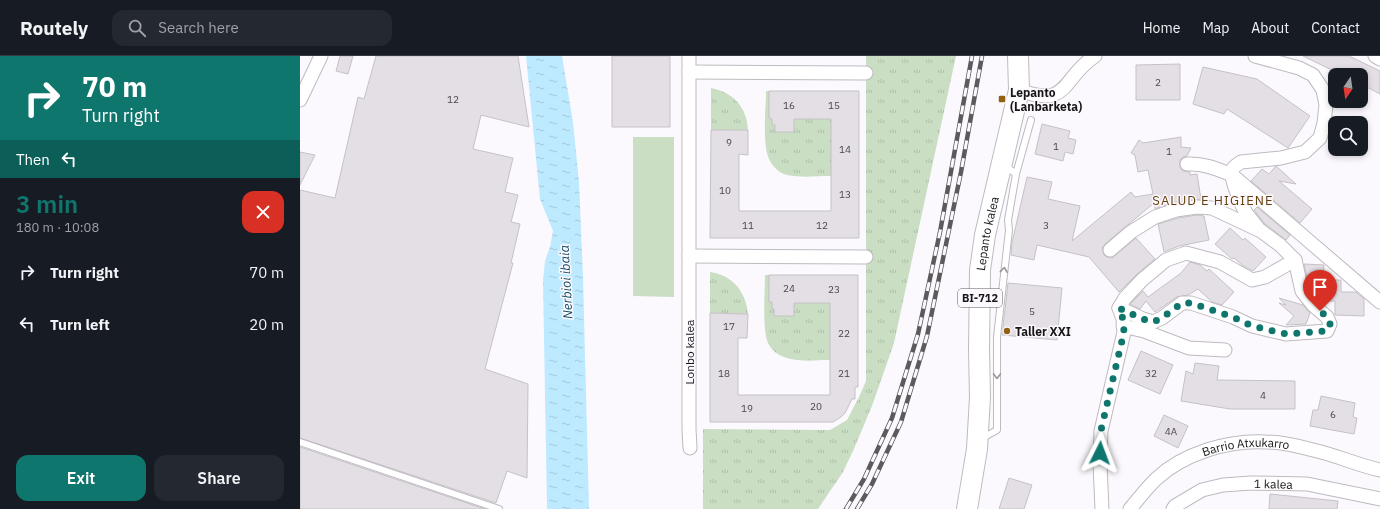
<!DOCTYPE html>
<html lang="en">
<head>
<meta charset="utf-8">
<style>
	:root { --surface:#171b24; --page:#242831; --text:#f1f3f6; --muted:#9ea1a6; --line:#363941; --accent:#0f766e }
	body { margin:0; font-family:"IBM Plex Sans",sans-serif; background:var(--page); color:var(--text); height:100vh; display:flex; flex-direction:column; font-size:15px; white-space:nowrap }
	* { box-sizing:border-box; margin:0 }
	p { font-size:13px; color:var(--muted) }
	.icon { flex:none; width:22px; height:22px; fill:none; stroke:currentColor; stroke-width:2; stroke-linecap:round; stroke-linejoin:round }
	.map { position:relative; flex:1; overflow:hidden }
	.panel { display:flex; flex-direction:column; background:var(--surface); width:300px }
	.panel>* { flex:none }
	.hud { background:#0f766e; color:#fff; overflow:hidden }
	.needle { width:26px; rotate:193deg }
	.fabs { position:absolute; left:1028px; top:12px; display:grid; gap:8px }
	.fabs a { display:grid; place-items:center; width:40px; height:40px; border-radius:8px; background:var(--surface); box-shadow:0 2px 6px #0003; font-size:20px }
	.pin { position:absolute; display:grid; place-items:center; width:34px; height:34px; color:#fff; margin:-41px -17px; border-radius:50% 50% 50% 0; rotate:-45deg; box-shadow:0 0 4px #0007 }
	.pin .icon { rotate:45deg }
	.me { position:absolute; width:44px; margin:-22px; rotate:3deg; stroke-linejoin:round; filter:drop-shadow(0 0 3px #0008) }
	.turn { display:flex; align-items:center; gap:14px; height:84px; padding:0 16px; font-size:18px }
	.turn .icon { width:52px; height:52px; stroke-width:2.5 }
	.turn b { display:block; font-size:28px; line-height:34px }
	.then { display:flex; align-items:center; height:38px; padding:0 16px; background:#0003; gap:8px; font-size:15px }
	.round { display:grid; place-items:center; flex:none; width:42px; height:42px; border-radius:12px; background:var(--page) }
	.summary { display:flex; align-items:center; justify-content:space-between; height:68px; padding:0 16px }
	h1 { font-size:24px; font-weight:600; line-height:30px; color:var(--accent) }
	.button { display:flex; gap:8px; margin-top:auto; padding:8px 16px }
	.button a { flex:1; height:46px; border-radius:12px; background:var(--accent); color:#fff; font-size:16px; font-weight:600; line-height:46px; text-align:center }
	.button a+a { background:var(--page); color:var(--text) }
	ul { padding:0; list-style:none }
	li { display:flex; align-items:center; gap:12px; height:52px; padding:0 16px }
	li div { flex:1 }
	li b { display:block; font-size:15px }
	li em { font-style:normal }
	header { display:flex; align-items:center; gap:24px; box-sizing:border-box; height:56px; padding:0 20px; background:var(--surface); border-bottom:1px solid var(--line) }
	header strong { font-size:19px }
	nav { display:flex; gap:22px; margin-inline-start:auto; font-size:14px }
	.search { width:280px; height:36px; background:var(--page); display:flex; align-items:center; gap:10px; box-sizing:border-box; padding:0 14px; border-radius:12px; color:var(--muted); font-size:15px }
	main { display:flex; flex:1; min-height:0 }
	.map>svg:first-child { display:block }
	.grass { fill:url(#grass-tufts) }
	.pitch { fill:#cadec4 }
	.water { fill:url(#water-ripples) }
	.building { fill:#e3dfe5; stroke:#c5c1c7 }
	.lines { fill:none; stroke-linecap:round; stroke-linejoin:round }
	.lane-casing { stroke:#bebac0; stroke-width:8 }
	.street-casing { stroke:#bebac0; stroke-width:15 }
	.primary-casing { stroke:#bebac0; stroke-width:22 }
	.lane { stroke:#fff; stroke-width:6 }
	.street { stroke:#fff; stroke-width:13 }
	.primary { stroke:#fff; stroke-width:20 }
	.rail-casing { stroke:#5c5a5d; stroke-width:4.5 }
	.rail { stroke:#fcf9fe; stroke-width:3; stroke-dasharray:9; stroke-linecap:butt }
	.oneway { stroke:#979697 }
	.route { stroke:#0f766e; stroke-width:7; stroke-dasharray:0 12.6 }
	.poi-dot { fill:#935f12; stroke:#fcf9fe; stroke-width:1.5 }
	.labels { text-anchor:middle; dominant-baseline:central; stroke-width:3; stroke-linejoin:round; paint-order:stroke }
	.number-label { font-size:10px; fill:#4a484b }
	.shield { fill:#fcf9fe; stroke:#5c5a5d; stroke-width:1 }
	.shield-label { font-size:11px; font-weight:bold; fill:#171618 }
	.poi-label { font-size:12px; font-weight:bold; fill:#171618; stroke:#fcf9fe; text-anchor:start }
	.street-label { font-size:12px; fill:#171618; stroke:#fcf9fe }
	.neighbourhood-label { font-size:13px; letter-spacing:1px; fill:#623e0a; stroke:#fcf9fe }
	.water-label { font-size:13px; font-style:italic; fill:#114b61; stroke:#fcf9fe }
</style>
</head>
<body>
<header>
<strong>Routely</strong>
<div class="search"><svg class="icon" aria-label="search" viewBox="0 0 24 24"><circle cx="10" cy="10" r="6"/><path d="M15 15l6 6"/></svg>Search here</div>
<nav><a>Home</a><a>Map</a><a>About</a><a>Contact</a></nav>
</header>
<main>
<section class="panel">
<div class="hud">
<div class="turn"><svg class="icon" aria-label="right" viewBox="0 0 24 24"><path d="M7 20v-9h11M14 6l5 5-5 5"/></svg><div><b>70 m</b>Turn right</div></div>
<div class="then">Then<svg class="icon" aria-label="left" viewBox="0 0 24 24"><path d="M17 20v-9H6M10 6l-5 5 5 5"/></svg></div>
</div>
<div class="summary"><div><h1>3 min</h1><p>180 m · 10:08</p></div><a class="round" style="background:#d93025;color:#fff"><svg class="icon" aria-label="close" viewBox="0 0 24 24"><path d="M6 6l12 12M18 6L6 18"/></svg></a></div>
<ul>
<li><svg class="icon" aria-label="right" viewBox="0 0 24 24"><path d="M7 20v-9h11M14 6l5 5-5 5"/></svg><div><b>Turn right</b></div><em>70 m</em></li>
<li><svg class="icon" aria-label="left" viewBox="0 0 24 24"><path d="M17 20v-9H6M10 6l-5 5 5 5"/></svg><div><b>Turn left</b></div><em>20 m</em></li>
</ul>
<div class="button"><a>Exit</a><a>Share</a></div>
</section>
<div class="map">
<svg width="1080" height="453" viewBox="0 0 1080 453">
	<defs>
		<pattern id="grass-tufts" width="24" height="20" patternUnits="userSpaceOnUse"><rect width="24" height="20" fill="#cadec4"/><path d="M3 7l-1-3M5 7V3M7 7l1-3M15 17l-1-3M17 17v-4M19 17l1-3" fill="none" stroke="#adbea8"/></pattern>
		<pattern id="water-ripples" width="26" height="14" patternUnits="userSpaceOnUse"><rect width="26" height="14" fill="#bdeaff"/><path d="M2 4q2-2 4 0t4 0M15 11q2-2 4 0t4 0" fill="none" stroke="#a2c8da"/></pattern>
	</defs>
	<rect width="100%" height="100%" fill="#fcf9fe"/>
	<path class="grass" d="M566 0H656L594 287 572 350 553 395 543 416 518 453H403V373L530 374 547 364 559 341 566 325Z
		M411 32C433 36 447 51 448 74H411Z
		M466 35H469V62L472 63V69H475V76H494V63H531V120C517 120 501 122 487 119 479 117 472 110 469 103 462 88 466 52 466 35Z
		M410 216C432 219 446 235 448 258L410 257Z
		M465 219H469V246H472V253H474L494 247H530V304C516 304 500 306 487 302 479 300 471 294 468 287 462 273 465 235 465 219Z"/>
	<path class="pitch" d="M333 81H374V241L333 240Z"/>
	<path class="water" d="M226 0H262L273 66 279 126 283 221 289 453H247L243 224 245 205 250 191 253 175 240 143Z"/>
	<path class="building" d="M40 0H53L48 18 36 15Z
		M76 0H218L229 71 181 59 173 93 213 102 205 136 218 139 211 166 220 168 211 207H213L185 313 228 328 227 422 207 415 196 447 0 382V134L35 142 58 41 64 43Z
		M312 0H370V71H312Z
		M1003 0H1049L1080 15V38L1061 28V19H1042Z
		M880 8V44H836V9Z
		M903 11 957 23 1010 60 988 92 927 53 924 58 893 48Z
		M469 35H559V182H410L411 74H448V99L439 98V155H531V63H494V76H475V69H472V63L469 62Z
		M742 68 770 75 768 82 776 84 773 98 765 96 763 105 735 98Z
		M881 81V91L891 92 887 100 883 101 880 104V112L883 115 890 116V119L897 118 901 143 875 146 855 153 854 147 805 188 802 192 804 199 807 201 812 202 836 182 855 203 837 218 819 236 789 201 737 189 734 204 711 199 712 187 727 121 752 126 748 143 780 150 772 185 831 136 835 141 853 138 848 114 838 116 835 99 831 97 839 84 843 87Z
		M0 96 15 99 0 129Z
		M976 110 996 128 979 125 1012 153 1000 167 951 125 962 113 969 118Z
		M957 151 990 179 986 184 965 168 954 154Z
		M897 159 904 160 909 184 879 190 864 196 858 168 878 162Z
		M930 172 943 184 945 182 966 201 953 215 942 209 934 202 932 203 915 188Z
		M890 206 900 209 907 215 909 213 934 236 922 249 912 246 898 233 888 239 877 241 855 256 846 245 840 253 830 248 843 235 848 241 881 217Z
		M1004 208 1024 209 1023 224H1041V236H1056L1064 243V260L1035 259V245H1020L1009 231Z
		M469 219H558V331H555V343H552L545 357 541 361 533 366H410V257L448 258 447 282H438V339H530V247H494V260H474V253H472V246H469Z
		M708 227 762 232 757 284 702 279Z
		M979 242 1003 249 1010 257 1006 268 986 269 994 260 979 247 986 249Z
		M841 295 873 309 860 338 828 324Z
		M895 307 919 310 917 324 995 325V353H930L881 345 886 315 893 318Z
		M1021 340 1055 347 1053 361 1057 362 1054 378 1010 370 1013 354H1018Z
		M864 359 888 370 878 392 854 380Z
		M0 391 185 453H0Z
		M709 422 732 429 724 453H699Z
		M970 438 1038 445 1037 453H969Z"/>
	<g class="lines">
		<g class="lane-casing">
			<path id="lane" d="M716 118 731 64
				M681 383 697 374V281L709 174 708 164 716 118 704 109
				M0 386 199 453"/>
		</g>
		<g class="street-casing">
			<g id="street">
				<path d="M389 0V373L390 392"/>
				<path d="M955 0 999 12 1013 19 1023 34 1026 49 1024 67 1020 82 1005 96 981 102 941 106C937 109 933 110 932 115 930 123 942 150 946 157 950 162 954 167 958 172"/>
				<path d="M1075 0 1080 3"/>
				<path d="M389 16 566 17"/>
				<path d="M719 34C770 53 761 22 795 0"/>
				<path d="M0 44 21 0"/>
				<path d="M887 108C903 107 917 113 932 119L1080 246"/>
				<path d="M810 194 831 176 855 161 876 154 897 151 912 152 961 175 980 189 995 204 1002 235 1013 249 1027 261 1030 268 1027 275 986 278 952 270 933 261 891 247H882L862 262 853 266 843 263 819 252"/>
				<path d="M389 200 566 201"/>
				<path d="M823 270 844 275 889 292 925 294"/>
				<path d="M802 453 800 408 801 375 824 276 823 263 819 252 825 242 842 224 866 204 886 197 920 206 952 224 965 221 995 204"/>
				<path id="s1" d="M830 453C838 443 847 432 856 423 884 397 928 384 966 386 982 386 998 390 1013 394 1036 399 1057 409 1080 414"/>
				<path id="s2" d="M873 453 875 450 902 434 923 429 951 427 1007 428 1080 443"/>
			</g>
		</g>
		<g class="primary-casing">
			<g id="primary">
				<path id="s3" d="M667 453 677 393 680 341 679 294 680 214 685 179 719 34 718 0"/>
			</g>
		</g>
		<use href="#lane" class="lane"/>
		<use href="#street" class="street"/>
		<use href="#primary" class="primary"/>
		<g class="rail-casing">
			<path id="rail" d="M546 453 564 423 592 362 618 278 640 176 672 0
				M557 453 572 428 601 366 627 280 661 116 682 0"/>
		</g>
		<use href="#rail" class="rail"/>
	</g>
	<defs><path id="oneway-chevron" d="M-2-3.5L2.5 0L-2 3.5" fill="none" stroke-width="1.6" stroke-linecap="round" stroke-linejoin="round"/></defs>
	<g class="oneway">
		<use href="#oneway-chevron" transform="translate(704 214) rotate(-84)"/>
		<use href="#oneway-chevron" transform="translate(697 320) rotate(90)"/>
	</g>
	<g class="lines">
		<path class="route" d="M800 397 801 374 824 276 823 263 819 252 843 263 853 266 862 262 882 247H891L933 261 952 270 986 278 1027 275 1030 268 1027 261 1020 255"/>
	</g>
	<g class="poi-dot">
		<rect x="698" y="39" width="8" height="8" rx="2"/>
		<circle cx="707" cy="275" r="4"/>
	</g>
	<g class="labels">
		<g class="number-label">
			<text x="858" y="26">2</text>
			<text x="153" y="43">12</text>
			<text x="489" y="49">16</text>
			<text x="534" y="49">15</text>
			<text x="429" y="86">9</text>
			<text x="756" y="90">1</text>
			<text x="545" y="93">14</text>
			<text x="869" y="95">1</text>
			<text x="425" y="134">10</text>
			<text x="545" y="138">13</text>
			<text x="448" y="169">11</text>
			<text x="522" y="169">12</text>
			<text x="746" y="169">3</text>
			<text x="489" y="232">24</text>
			<text x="534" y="233">23</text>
			<text x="732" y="255">5</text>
			<text x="429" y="270">17</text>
			<text x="544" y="277">22</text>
			<text x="424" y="317">18</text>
			<text x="544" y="317">21</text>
			<text x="851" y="317">32</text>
			<text x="963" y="339">4</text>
			<text x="516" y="350">20</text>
			<text x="447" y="352">19</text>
			<text x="1033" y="358">6</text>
			<text x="871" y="375">4A</text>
		</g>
		<rect class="shield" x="658" y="233" width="44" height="18" rx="3"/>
		<g class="shield-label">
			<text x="680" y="242">BI-712</text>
		</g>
		<g class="poi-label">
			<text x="710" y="36">Lepanto<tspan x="710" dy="14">(Lanbarketa)</tspan></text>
			<text x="715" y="275">Taller XXI</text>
		</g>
		<g class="street-label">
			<text stroke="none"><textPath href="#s3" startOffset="277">Lepanto kalea</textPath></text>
			<text transform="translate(389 296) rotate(-90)">Lonbo kalea</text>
			<text stroke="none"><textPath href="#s1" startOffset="138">Barrio Atxukarro</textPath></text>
			<text stroke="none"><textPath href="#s2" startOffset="107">1 kalea</textPath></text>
		</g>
		<g class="neighbourhood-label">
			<text x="913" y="144">SALUD E HIGIENE</text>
		</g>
		<g class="water-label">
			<text transform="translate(266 226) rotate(-93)">Nerbioi ibaia</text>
		</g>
	</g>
</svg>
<div class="fabs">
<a><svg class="needle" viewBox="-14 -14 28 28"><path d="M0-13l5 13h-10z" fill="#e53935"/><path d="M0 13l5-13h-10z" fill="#9ea1a6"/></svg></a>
<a><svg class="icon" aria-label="search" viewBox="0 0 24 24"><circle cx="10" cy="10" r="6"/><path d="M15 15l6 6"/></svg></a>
</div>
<div class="pin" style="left:1020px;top:255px;background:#d93025"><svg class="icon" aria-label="arrive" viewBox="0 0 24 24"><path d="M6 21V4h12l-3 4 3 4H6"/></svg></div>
<svg class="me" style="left:800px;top:397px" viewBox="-20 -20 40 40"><path d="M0-17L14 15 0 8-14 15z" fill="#0f766e" stroke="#fff" stroke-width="4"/></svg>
</div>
</main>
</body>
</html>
